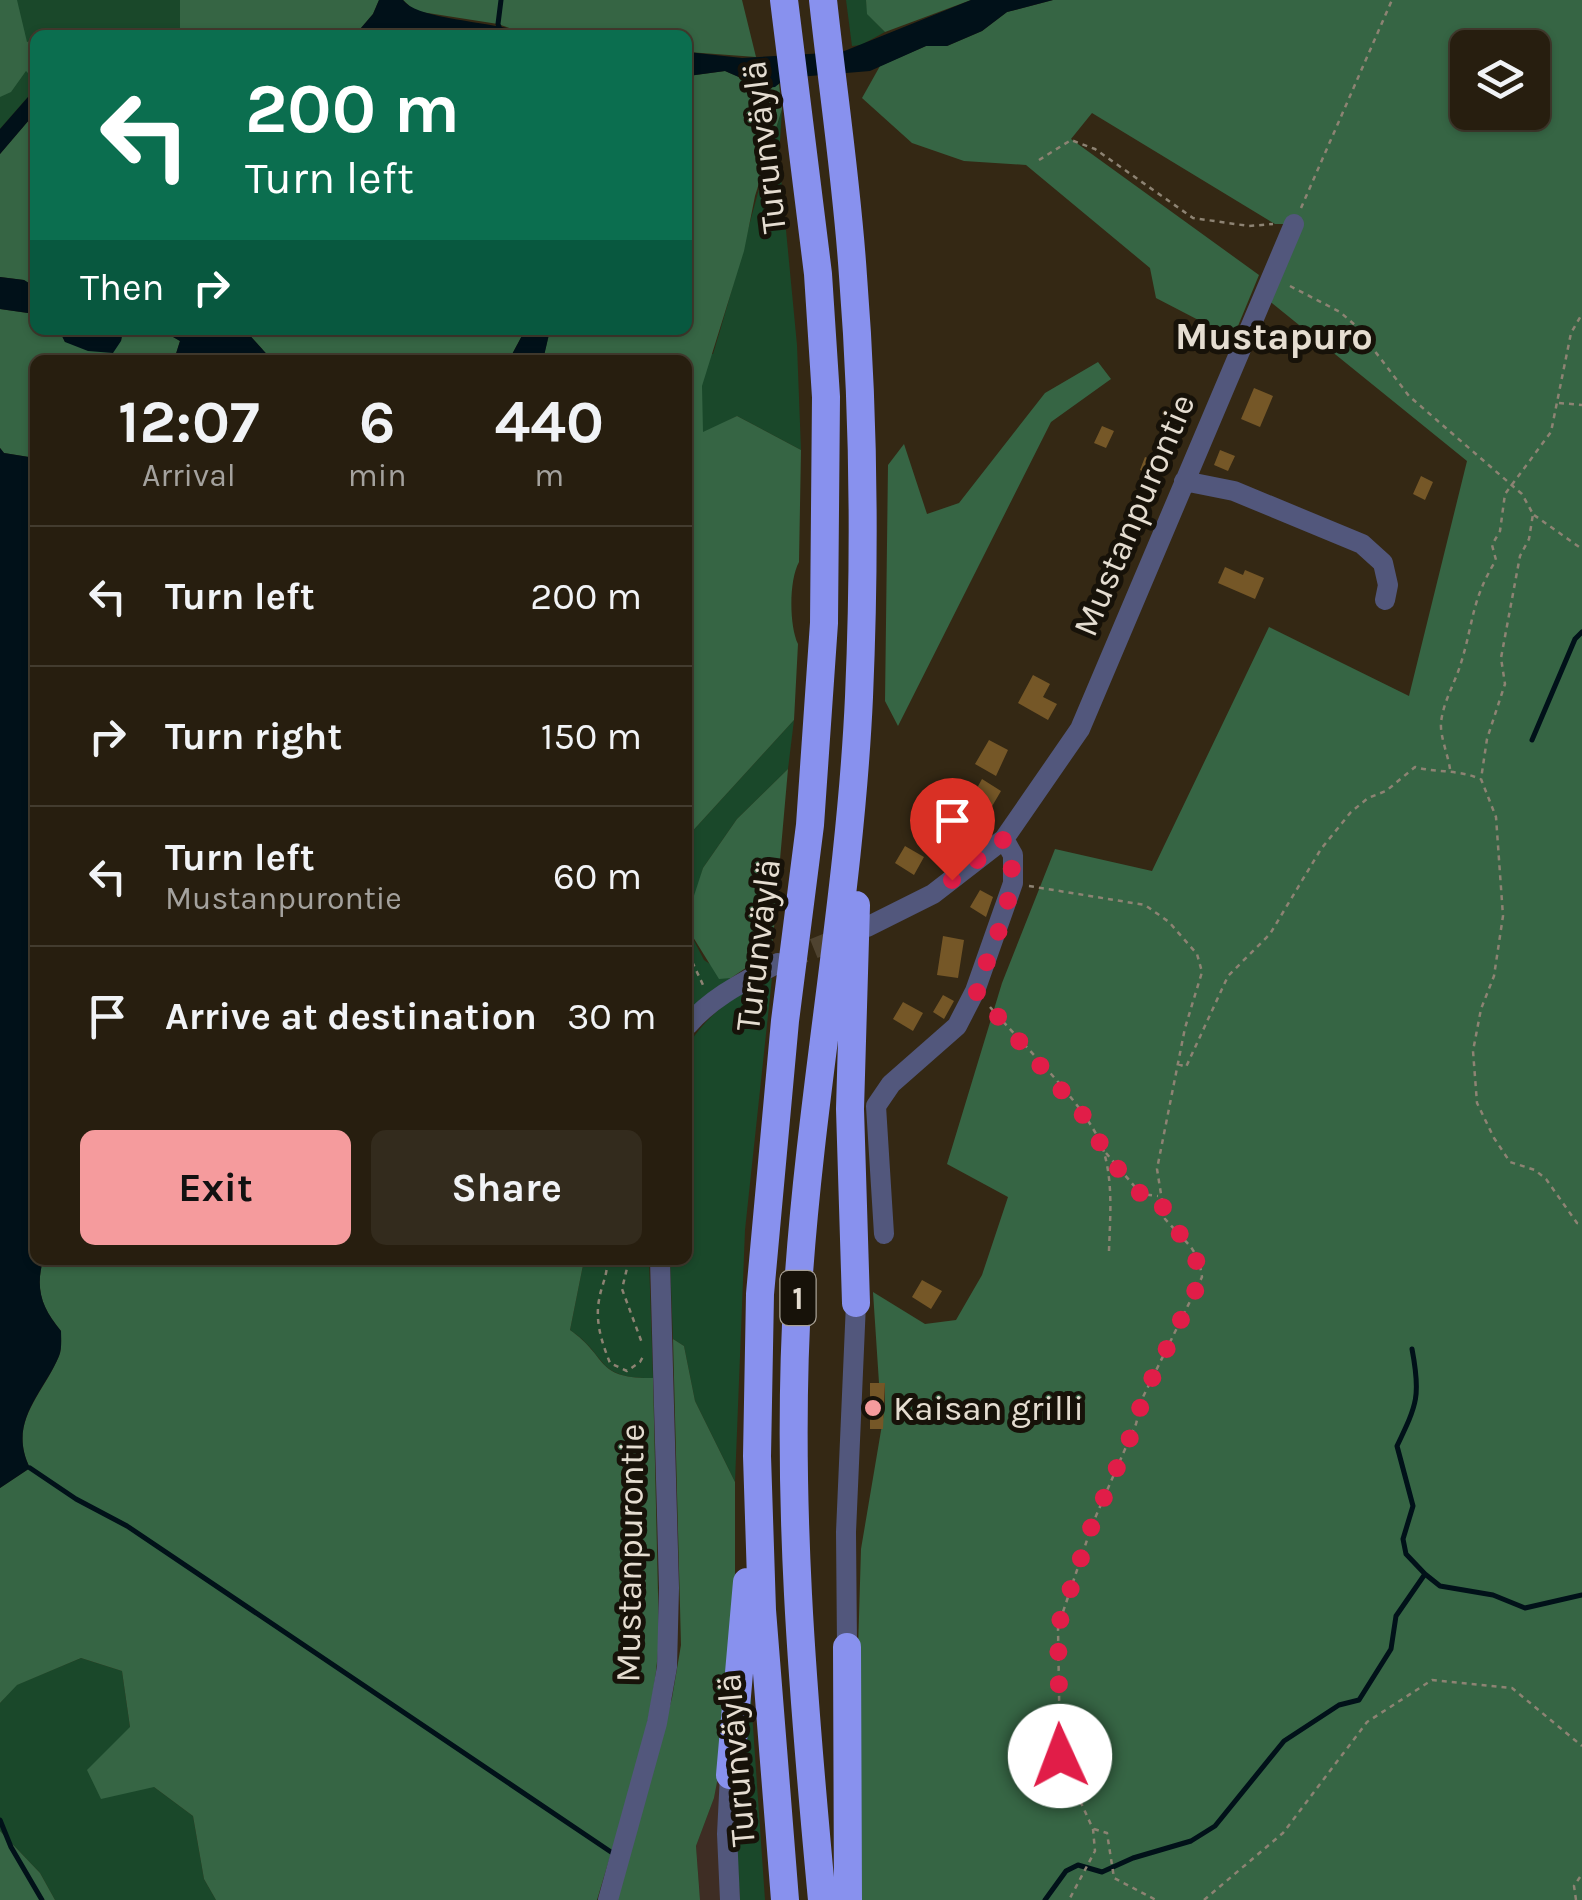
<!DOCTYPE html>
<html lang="en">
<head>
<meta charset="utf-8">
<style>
	:root { --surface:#271e0f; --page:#332b1d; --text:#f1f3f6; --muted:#a4a29e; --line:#433c2f; --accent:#f59b9d }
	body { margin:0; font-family:Karla,sans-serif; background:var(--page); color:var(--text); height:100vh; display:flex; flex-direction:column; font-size:38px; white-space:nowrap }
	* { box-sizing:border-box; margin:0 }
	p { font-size:32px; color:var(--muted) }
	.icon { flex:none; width:55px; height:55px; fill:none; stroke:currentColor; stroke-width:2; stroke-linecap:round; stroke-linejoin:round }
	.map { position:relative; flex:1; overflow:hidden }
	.drawer { position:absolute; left:30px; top:355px; width:662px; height:910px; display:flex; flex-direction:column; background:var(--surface); border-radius:15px; box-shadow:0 2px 8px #0004,0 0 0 2px var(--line) }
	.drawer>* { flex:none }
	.guide { position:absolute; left:30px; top:30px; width:662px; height:305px; border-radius:15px; box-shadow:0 2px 8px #0004,0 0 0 2px var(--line); background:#0b6e4f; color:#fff; overflow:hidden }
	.buttons { position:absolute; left:1450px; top:30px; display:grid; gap:20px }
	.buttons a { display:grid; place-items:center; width:100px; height:100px; border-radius:15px; background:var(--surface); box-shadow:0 2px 8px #0004,0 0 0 2px var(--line); font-size:50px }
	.pin { position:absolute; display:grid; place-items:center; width:85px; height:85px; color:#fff; margin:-102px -42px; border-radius:50% 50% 50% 0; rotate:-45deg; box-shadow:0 0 10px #0007 }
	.pin .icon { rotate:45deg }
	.me { position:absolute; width:110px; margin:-55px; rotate:358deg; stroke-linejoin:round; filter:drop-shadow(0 0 8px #0008) }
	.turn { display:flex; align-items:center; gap:35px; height:210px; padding:0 50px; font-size:45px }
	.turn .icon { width:130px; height:130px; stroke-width:2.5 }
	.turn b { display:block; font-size:70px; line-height:85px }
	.then { display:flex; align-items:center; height:95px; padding:0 50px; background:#0003; gap:20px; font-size:38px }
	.eta { display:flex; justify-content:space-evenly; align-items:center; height:170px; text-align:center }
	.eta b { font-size:60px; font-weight:700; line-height:70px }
	.button { display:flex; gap:20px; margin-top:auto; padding:20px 50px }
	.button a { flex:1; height:115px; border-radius:15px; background:var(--accent); color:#111; font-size:40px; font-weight:700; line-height:115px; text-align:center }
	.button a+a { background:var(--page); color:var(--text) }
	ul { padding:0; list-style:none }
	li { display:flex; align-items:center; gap:30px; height:140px; padding:0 50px; border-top:2px solid var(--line) }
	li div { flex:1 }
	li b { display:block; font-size:38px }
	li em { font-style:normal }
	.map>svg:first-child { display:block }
	.commercial { fill:#3e2d24 }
	.green { fill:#1a482a }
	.forest { fill:#366544; fill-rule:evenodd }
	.water { fill:#011119 }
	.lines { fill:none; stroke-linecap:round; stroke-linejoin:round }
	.stream { stroke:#011119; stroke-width:5 }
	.building { fill:#755727 }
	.minor-tunnel { stroke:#4f4330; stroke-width:20; stroke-dasharray:20 10; stroke-linecap:butt }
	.path { stroke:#8d8373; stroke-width:2.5; stroke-dasharray:5 5; stroke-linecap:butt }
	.minor { stroke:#52577c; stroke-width:20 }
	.highway { stroke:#8891ee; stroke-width:28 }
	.route { stroke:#e11d48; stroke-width:18; stroke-dasharray:0 32.4 }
	.poi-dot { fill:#f59b9d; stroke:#171209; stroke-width:4 }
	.labels { text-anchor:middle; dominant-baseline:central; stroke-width:10; stroke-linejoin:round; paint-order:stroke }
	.shield { fill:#171209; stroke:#a7a095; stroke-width:2.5 }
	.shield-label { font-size:32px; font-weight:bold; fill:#e5ddd1 }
	.street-label { font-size:35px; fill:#e5ddd1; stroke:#171209 }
	.poi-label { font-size:35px; fill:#e5ddd1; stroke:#171209; text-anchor:start }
	.neighbourhood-label { font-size:38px; font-weight:bold; fill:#e5ddd1; stroke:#171209 }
</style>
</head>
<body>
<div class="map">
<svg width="1582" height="1900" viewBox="0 0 1582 1900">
	<rect width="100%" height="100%" fill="#342814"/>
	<path class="commercial" d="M719 1772 735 1820 740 1900H700L696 1846 714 1798Z"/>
	<path class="green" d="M0 0H379L355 35H35V89L0 129Z
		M846 0H866L868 14 885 32 861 45 852 46Z
		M782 109 779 157 797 345 801 450 737 416 703 434 688 360H543L550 330 713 354C738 273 757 190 782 109Z
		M794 720 788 769 737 819 703 868 688 926V836Z
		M688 929 704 960 731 978 688 1015Z
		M772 978 745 1230 735 1482 695 1401 684 1346 673 1339 670 1260H688V1045C709 1012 737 994 772 978Z
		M584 1260H649L653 1378C594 1379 609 1356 570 1330Z
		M81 1658 122 1671 130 1727 154 1787 193 1816 204 1879 216 1900H55L40 1873 0 1831V1703L16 1685Z
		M749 1669 765 1900H740L735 1820Z"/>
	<path class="forest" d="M0 0H17L27 42 35 40V80L26 71 11 92 0 97Z
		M180 0H379L373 14 355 35H180Z
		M403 0H742L756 57 688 52V35H529L498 24 415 11Z
		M866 0H971L885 32 867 14Z
		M1053 0H1582V1900H861L856 1717 861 1549 885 1407V1383H879L873 1292 925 1324 956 1320 982 1275 1008 1197 947 1164 1002 983 1055 849 1152 871 1269 627 1409 696 1467 461 1262 295 1293 224H1275L1092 113 1071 139 1259 275 1233 338 1156 298 1150 268 1026 165 964 161 912 143 862 98 880 66 926 46H947L982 31 1007 12ZM1468 48H1532V112H1468Z
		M725 71 764 88 779 84 782 109 755 196 744 251 702 386 703 432 737 416 801 450 799 562C789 580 789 625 798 644L794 720 688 836V360H543L550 330H688V76Z
		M35 113V287L24 280 0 277V154Z
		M0 309 35 314V330H59L65 342 121 341 123 330H161L180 341 174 360H35V458L4 453 0 448Z
		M245 330H525L509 360H272Z
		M1098 362 1111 379 1051 422 898 726 885 701 888 465 904 444 927 514 959 503 1045 393Z
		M788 769 772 950 731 978 719 979 688 929 690 908 703 868 737 819Z
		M43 1260H584L570 1330C609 1357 594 1379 653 1378L659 1636C655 1727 622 1814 597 1900H216L204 1879 193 1816 154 1787 101 1799 87 1770 130 1727 122 1671 81 1658 17 1685 0 1703V1488L30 1468C7 1422 43 1395 59 1356 62 1349 61 1339 61 1331 42 1308 35 1290 43 1260Z
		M673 1339 684 1346 695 1401 735 1482V1575L719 1772 714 1798 696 1846 700 1900H616L672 1698 681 1645Z
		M0 1831 40 1873 55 1900H0Z"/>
	<path class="water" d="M379 0H403C418 21 500 21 529 35L429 32 426 35H355L373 14Z
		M971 0H1053L1007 12 982 31 947 46H926L870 71 786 78 775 87 764 88 725 71 688 76V52L742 58 842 52Z
		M35 89V113L0 154V129Z
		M0 277 24 280 35 287V314L0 309Z
		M59 330H123L121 341 113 353 88 351 65 342Z
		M161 330H245L272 360H174L180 341Z
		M525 330H550L543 360H509Z
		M0 448 4 453 35 458V1260H43C35 1290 42 1308 61 1331 61 1339 62 1349 59 1356 43 1394 7 1422 30 1468L0 1488Z"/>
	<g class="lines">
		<path class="stream" d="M501 0 498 24 502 35
			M1532 740 1575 639 1582 632
			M1412 1349C1421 1396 1417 1404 1397 1446L1413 1506 1403 1539 1406 1554 1425 1574 1440 1586 1493 1595 1525 1608 1582 1595
			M30 1468 76 1499 127 1526 611 1852
			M0 1820 11 1847 42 1900
			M1045 1900 1066 1871 1078 1865 1102 1872 1133 1858 1191 1841 1215 1826 1284 1741 1339 1705 1359 1700 1391 1649 1396 1616 1425 1574"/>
	</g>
	<path class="building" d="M1254 388 1273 396 1260 427 1241 419Z
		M1102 426 1114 431 1106 448 1094 443Z
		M1220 450 1235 456 1228 471 1214 465Z
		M1145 457 1160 463 1155 476 1140 470Z
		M1421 476 1433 482 1425 500 1413 494Z
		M1225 567 1243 575 1245 570 1264 578 1255 599 1218 583Z
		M1033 675 1050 684 1043 697 1057 704 1048 720 1018 703Z
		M989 740 1008 750 996 776 975 764Z
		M982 779 1001 791 991 808 972 797Z
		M905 846 924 857 914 875 895 863Z
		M980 890 993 897 986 917 970 907Z
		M943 936 964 940 958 978 937 975Z
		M943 995 954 1001 944 1019 933 1012Z
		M903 1002 923 1013 913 1031 893 1019Z
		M922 1280 942 1291 931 1309 912 1297Z
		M870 1383H885L883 1429H870Z"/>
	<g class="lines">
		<path class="minor-tunnel" d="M786 960 847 935"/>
		<path class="path" d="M1039 160 1071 140 1095 149 1193 218 1249 226 1273 224
			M1301 208 1392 0
			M1290 286 1340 312 1355 325 1409 396 1522 494 1533 514 1529 539 1520 556 1501 658 1505 684 1487 739 1481 779 1496 817 1503 916 1494 976 1481 1009 1473 1051 1477 1103 1494 1138 1510 1162 1535 1170 1546 1179 1577 1223 1582 1224
			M1559 403 1582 405
			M1534 515 1582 549
			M1450 769C1448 755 1440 736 1441 723 1443 702 1455 683 1461 663 1474 621 1471 601 1496 560L1492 545 1500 531 1505 494 1551 432 1571 333 1582 314
			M1029 886 1145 905 1169 922 1197 954 1202 972 1185 1028 1157 1169 1165 1219 1191 1247 1199 1260 1202 1277 1143 1397 1136 1424 1092 1525 1058 1627 1060 1757 1093 1829 1095 1851 1069 1900
			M688 953 704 987
			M990 1007C1020 1042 1096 1114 1105 1156 1113 1187 1110 1219 1109 1251
			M1178 1064 1186 1067 1228 976 1270 934 1321 849 1351 812 1368 798 1386 791 1415 767C1437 773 1458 769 1480 779
			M1106 1153 1141 1194 1158 1196
			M607 1260C608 1275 601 1286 599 1300 595 1322 602 1343 610 1363L627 1371 640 1362 644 1355
			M629 1260 622 1289 642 1343
			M1094 1829 1107 1833 1114 1878 1156 1900
			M1204 1900 1283 1833 1367 1722 1432 1680 1512 1688 1582 1746
			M1576 1900 1574 1886 1582 1874"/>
		<path class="minor" d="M1184 481 1234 491 1362 544 1383 563 1388 585 1385 600
			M867 927 933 894 1004 839 1080 729 1294 224
			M688 1025C712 997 745 981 778 963
			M884 1234 876 1106 891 1084 957 1026 975 991 1013 883V855L1004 839
			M847 1647 846 1532 856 1303
			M608 1900 657 1723 667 1667 669 1588 660 1260
			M730 1900 727 1834 730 1775"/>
		<path class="highway" d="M784 0 818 274 826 397 824 623 810 825 785 1021 760 1294 757 1456 762 1610 785 1900
			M856 1303 850 1109 856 905
			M847 1647 848 1900
			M730 1775 747 1582
			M822 1900C803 1698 785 1491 798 1288 811 1090 850 895 859 697 865 558 864 415 853 276 847 184 833 92 823 0"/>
	</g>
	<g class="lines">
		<path class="route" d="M952 880 1004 839C1028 880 990 948 976 991L1088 1121 1105 1152 1126 1179 1141 1194 1160 1196 1166 1219 1191 1246 1202 1277 1143 1397 1136 1424 1092 1525 1058 1627 1060 1756"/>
	</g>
	<circle class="poi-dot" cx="873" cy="1408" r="10"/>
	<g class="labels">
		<rect class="shield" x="780.5" y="1271" width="35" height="54" rx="8"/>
		<g class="shield-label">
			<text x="798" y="1298">1</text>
		</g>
		<g class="street-label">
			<text transform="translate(764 147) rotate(-97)">Turunväylä</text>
			<text transform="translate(1134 515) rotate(-67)">Mustanpurontie</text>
			<text transform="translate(758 945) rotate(-83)">Turunväylä</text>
			<text transform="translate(630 1553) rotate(-89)">Mustanpurontie</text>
			<text transform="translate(736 1760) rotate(-95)">Turunväylä</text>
		</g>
		<g class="poi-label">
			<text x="893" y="1408">Kaisan grilli</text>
		</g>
		<g class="neighbourhood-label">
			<text x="1274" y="336">Mustapuro</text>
		</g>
	</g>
</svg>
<div class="buttons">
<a><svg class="icon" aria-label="layers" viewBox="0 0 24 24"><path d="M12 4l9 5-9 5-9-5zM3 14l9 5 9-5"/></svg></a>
</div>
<div class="pin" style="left:952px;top:880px;background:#d93025"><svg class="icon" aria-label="arrive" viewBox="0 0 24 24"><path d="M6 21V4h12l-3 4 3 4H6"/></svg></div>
<svg class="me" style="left:1060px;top:1756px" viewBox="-20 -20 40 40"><circle r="19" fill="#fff"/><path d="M0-13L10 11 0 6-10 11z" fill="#e11d48"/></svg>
<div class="guide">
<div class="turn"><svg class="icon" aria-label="left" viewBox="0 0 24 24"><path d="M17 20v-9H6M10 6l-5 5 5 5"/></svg><div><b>200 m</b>Turn left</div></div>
<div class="then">Then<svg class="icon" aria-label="right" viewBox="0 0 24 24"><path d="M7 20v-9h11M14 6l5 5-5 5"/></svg></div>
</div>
<section class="drawer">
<div class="eta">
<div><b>12:07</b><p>Arrival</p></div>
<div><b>6</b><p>min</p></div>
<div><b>440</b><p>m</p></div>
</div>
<ul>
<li><svg class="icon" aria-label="left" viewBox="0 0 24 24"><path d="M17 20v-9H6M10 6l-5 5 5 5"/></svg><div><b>Turn left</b></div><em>200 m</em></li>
<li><svg class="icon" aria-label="right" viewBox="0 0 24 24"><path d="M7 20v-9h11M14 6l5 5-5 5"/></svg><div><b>Turn right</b></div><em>150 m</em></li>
<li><svg class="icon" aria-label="left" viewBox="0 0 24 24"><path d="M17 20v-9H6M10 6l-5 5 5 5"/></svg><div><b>Turn left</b><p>Mustanpurontie</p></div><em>60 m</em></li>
<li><svg class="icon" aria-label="arrive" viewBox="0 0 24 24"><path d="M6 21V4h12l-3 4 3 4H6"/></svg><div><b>Arrive at destination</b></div><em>30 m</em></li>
</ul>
<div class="button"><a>Exit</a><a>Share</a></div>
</section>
</div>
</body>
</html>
